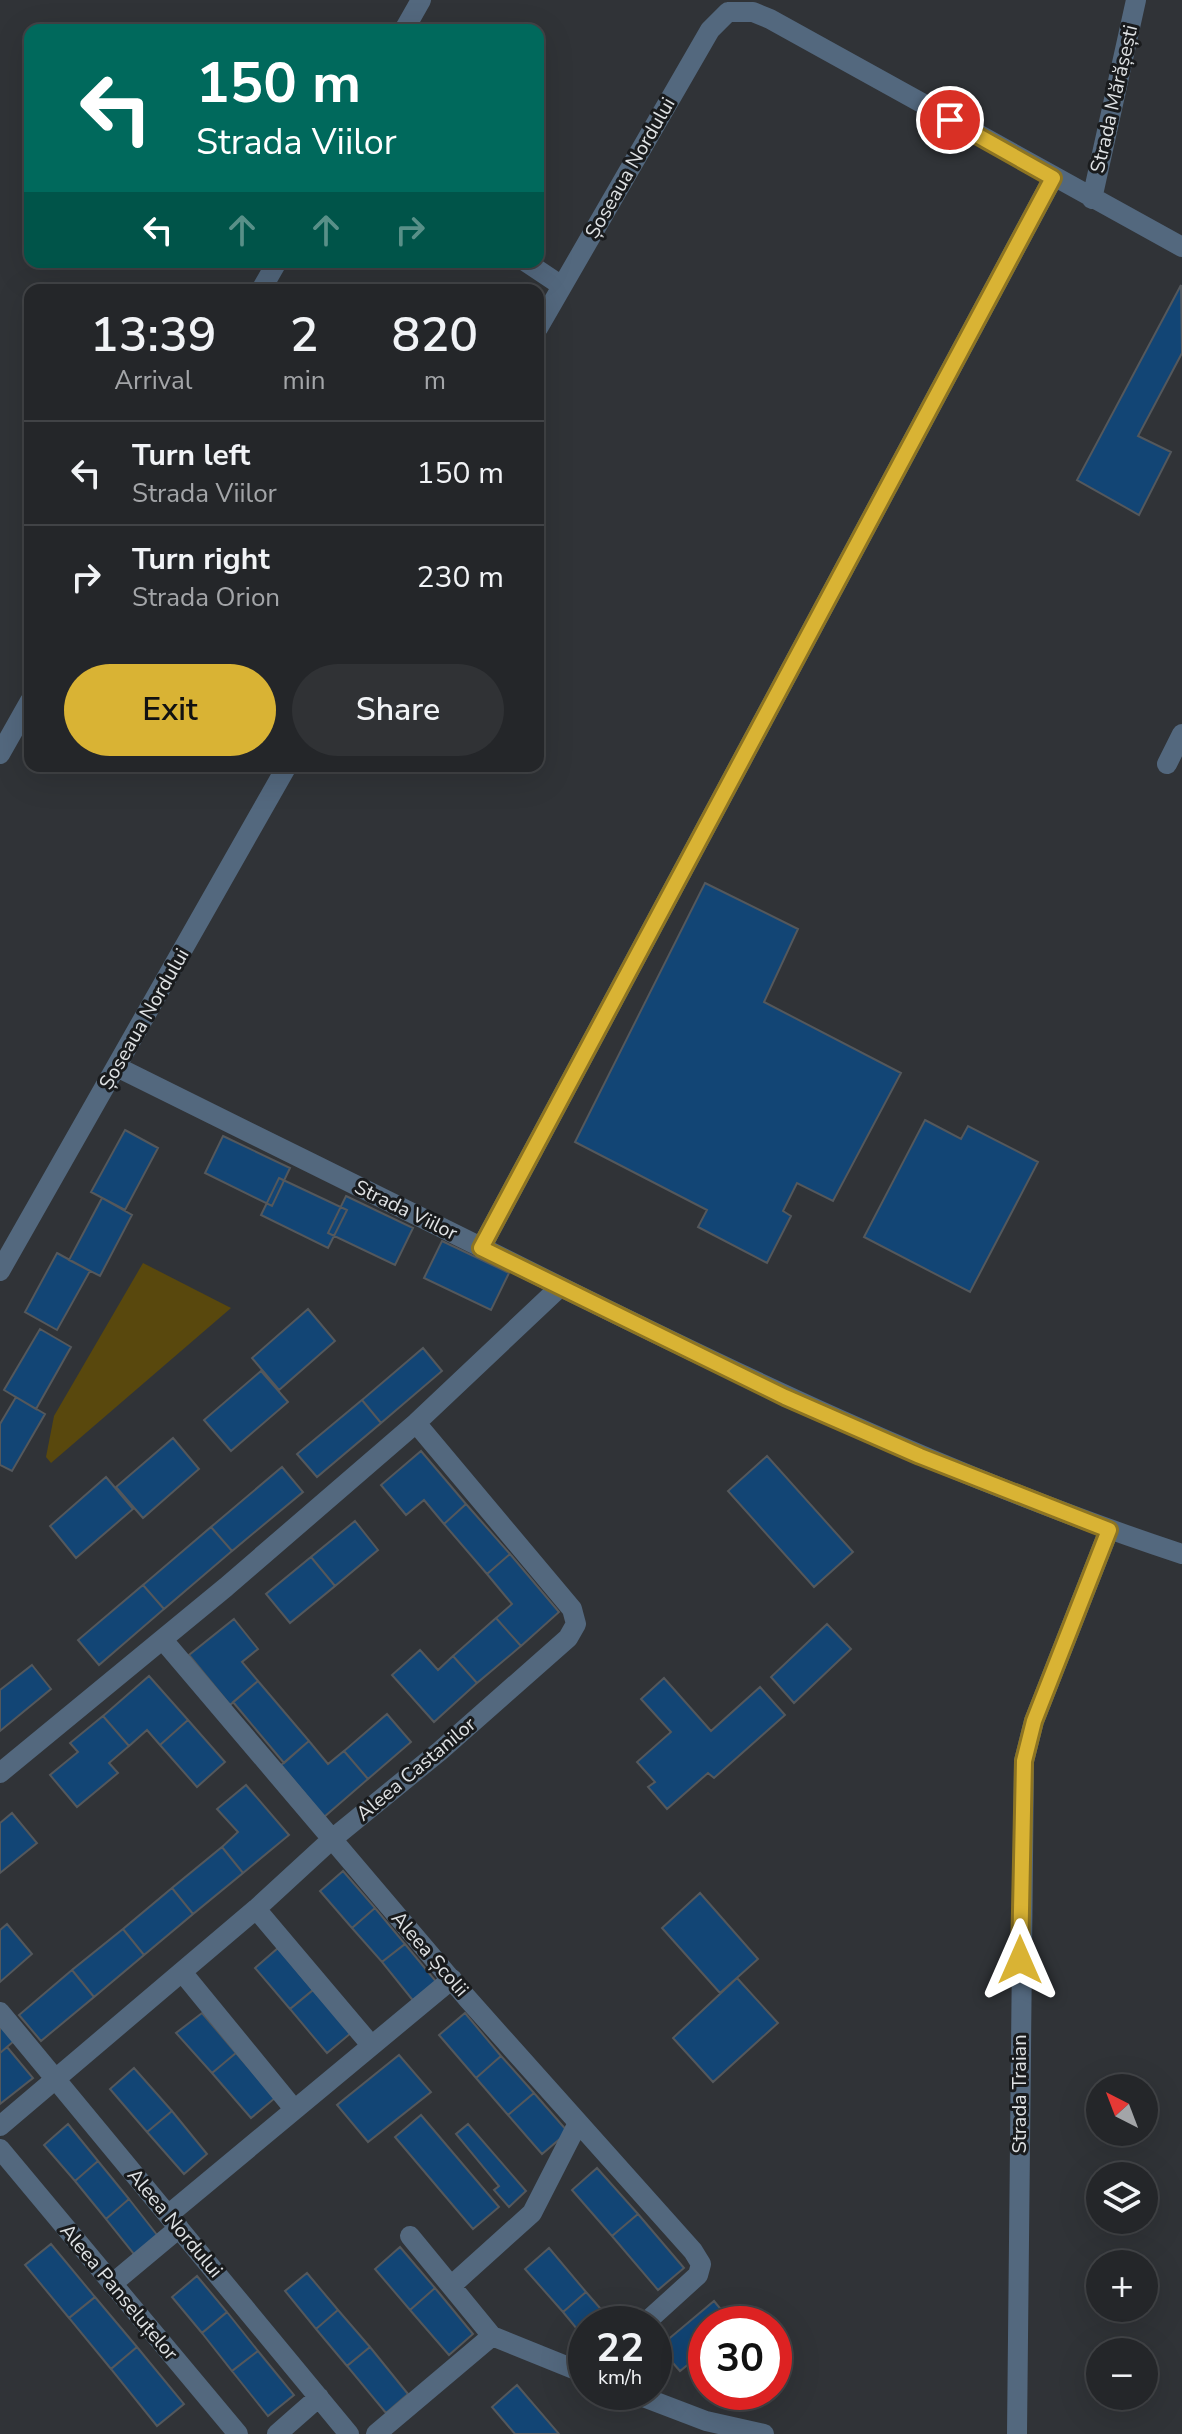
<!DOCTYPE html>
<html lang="en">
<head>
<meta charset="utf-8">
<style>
	:root { --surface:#242629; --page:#303235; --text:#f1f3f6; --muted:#a3a5a8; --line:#414346; --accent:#d9b334 }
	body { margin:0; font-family:"Nunito Sans",sans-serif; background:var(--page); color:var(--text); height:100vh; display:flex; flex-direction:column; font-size:30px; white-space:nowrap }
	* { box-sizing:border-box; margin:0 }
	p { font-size:26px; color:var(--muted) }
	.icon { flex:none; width:44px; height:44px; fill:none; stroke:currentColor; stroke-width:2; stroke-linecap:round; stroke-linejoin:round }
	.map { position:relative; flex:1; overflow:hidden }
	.panel { position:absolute; left:24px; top:284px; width:520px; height:488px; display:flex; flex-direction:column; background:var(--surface); border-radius:16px; box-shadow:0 8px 32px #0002,0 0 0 2px var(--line) }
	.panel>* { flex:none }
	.banner { position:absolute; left:24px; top:24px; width:520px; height:244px; border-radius:16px; box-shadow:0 8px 32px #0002,0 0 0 2px var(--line); background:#00695c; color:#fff; overflow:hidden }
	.needle { width:52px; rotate:318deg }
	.buttons { position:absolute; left:1086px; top:2074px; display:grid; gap:16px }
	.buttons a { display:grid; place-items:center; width:72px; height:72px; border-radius:50%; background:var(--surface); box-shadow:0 8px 32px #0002,0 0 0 2px var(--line); font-size:40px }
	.speed { position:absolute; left:568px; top:2306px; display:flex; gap:16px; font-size:40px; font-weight:700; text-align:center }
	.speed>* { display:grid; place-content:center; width:104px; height:104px; border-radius:50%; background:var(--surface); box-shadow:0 8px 32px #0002,0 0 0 2px var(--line); line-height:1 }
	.speed small { font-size:20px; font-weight:400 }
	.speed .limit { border:12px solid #d22; background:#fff; color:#111 }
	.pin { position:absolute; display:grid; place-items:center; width:68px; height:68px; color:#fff; margin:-34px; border:4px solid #fff; border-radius:50%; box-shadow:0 2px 8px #0007 }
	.me { position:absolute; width:88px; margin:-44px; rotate:0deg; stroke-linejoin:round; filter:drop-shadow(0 0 6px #0008) }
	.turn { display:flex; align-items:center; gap:28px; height:168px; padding:0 40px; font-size:36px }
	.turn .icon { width:104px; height:104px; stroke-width:2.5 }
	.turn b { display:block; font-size:56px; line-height:68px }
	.lanes { display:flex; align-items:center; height:76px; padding:0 40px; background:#0003; justify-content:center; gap:40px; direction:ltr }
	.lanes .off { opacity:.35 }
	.eta { display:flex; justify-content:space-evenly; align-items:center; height:136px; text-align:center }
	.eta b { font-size:48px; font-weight:600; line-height:56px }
	.button { display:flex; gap:16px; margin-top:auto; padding:16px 40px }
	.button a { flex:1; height:92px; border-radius:48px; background:var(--accent); color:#111; font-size:32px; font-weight:600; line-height:92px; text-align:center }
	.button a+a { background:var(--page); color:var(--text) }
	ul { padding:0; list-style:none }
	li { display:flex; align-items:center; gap:24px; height:104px; padding:0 40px; border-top:2px solid var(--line) }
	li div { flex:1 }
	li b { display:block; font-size:30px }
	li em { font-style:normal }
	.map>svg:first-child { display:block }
	.green { fill:#59480d }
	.building { fill:#124575; stroke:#54585c; stroke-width:2 }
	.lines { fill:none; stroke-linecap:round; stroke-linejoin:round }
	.minor { stroke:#53687e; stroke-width:20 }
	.route-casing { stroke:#8d7422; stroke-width:20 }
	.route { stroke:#d9b334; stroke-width:14 }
	.labels { text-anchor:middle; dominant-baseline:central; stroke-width:6; stroke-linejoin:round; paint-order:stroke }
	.street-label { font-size:20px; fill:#dfe2e4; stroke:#191b1d }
</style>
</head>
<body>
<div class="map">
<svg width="1182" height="2434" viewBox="0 0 1182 2434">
	<rect width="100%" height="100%" fill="#303337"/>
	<path class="green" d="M143 1263 231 1308 51 1463 46 1457 54 1416Z"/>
	<path class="building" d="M1181 285 1182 353 1138 436 1171 452 1139 515 1077 480Z
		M705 883 798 929 764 1002 901 1073 833 1201 797 1183 783 1211 791 1216 767 1263 698 1227 707 1210 575 1142Z
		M925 1120 961 1139 968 1126 1038 1162 970 1292 864 1237Z
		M125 1130 158 1148 125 1210 91 1192Z
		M223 1136 290 1168 272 1206 205 1173Z
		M279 1178 347 1210 328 1248 261 1215Z
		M346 1196 413 1228 395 1265 328 1233Z
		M102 1198 132 1215 100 1276 69 1260Z
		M442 1241 509 1273 491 1310 424 1278Z
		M57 1253 90 1271 57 1330 25 1312Z
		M308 1309 335 1341 279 1390 252 1358Z
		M40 1329 71 1347 36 1409 4 1390Z
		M423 1348 442 1371 381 1423 362 1400Z
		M261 1371 288 1402 231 1451 204 1420Z
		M16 1397 45 1414 12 1471 0 1465V1424Z
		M362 1400 381 1423 317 1477 297 1454Z
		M173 1438 199 1469 143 1518 116 1487Z
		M421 1451 466 1504 444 1524 424 1500 406 1515 381 1485Z
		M767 1456 853 1552 814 1587 728 1491Z
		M282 1467 303 1492 232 1551 211 1527Z
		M106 1477 133 1509 76 1558 50 1526Z
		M466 1504 510 1554 487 1574 444 1524Z
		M355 1521 378 1550 335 1586 311 1557Z
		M211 1527 232 1551 164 1609 143 1585Z
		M510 1554 559 1612 521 1646 496 1618 512 1604 487 1574Z
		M311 1557 335 1586 290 1623 266 1594Z
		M143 1585 164 1609 99 1665 78 1640Z
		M496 1618 521 1646 477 1683 453 1656Z
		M234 1619 258 1649 242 1662 258 1681 230 1705 189 1655Z
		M827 1624 851 1649 794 1703 771 1677Z
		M420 1650 438 1670 453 1656 477 1683 434 1722 392 1675Z
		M32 1665 51 1689 0 1731V1690Z
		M149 1676 188 1720 160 1745 147 1730 129 1746 103 1716Z
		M664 1678 711 1731 760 1687 785 1715 714 1778 708 1773 667 1809 648 1787 655 1782 637 1762 671 1732 641 1699Z
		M258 1681 309 1741 284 1763 233 1702Z
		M387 1714 411 1742 368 1779 344 1751Z
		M103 1716 129 1746 109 1763 118 1773 77 1807 50 1775 78 1752 70 1743Z
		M188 1720 225 1762 197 1787 160 1745Z
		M309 1741 328 1764 344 1751 368 1779 324 1817 281 1765Z
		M246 1785 289 1835 243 1873 222 1847 238 1832 217 1809Z
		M12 1813 37 1843 0 1873V1823Z
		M222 1847 243 1873 193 1914 172 1888Z
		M343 1871 375 1908 352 1928 320 1891Z
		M172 1888 193 1914 144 1955 123 1929Z
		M700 1893 758 1959 720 1993 662 1928Z
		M375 1908 405 1944 382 1962 352 1928Z
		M7 1924 32 1954 0 1982V1930Z
		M123 1929 144 1955 94 1997 72 1970Z
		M405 1944 438 1984 415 2003 382 1962Z
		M278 1948 313 1990 290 2009 255 1968Z
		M72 1970 94 1997 41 2041 19 2015Z
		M737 1978 778 2023 713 2082 673 2038Z
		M313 1990 351 2033 327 2053 290 2009Z
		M202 2013 236 2053 212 2073 176 2033Z
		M465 2013 501 2056 476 2078 439 2035Z
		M0 2025 14 2041 0 2053Z
		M7 2047 33 2078 0 2104V2053Z
		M236 2053 275 2098 251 2118 212 2073Z
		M399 2055 431 2092 368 2142 337 2105Z
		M501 2056 534 2093 508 2115 476 2078Z
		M134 2068 172 2111 147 2132 110 2089Z
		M534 2093 568 2132 542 2154 508 2115Z
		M172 2111 207 2154 184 2174 147 2132Z
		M421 2115 499 2207 473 2229 395 2137Z
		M68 2124 98 2161 75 2181 44 2145Z
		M468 2124 526 2191 509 2207 494 2190 499 2186 456 2134Z
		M98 2161 129 2199 106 2219 75 2181Z
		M597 2168 638 2214 612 2236 572 2190Z
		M129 2199 161 2240 138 2259 106 2219Z
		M638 2214 684 2268 658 2290 612 2236Z
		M51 2244 95 2297 69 2318 25 2265Z
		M400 2247 435 2288 410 2310 375 2269Z
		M549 2248 586 2292 563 2312 525 2269Z
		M307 2273 338 2310 316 2329 285 2291Z
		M197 2276 227 2312 202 2333 172 2297Z
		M435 2288 473 2334 449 2355 410 2310Z
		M586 2292 614 2324H586V2340L563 2312Z
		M95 2297 137 2347 111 2369 69 2318Z
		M714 2301 733 2324H706V2350L680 2371 659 2347Z
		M338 2310 370 2347 347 2366 316 2329Z
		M227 2312 258 2351 232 2371 202 2333Z
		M137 2347 184 2404 157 2426 111 2369Z
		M370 2347 408 2394 386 2413 347 2366Z
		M258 2351 294 2395 268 2416 232 2371Z
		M517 2385 559 2434H515L492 2407Z"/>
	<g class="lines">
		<path class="minor" d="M728 12H753L770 19 1182 247
			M404 30 421 0
			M1092 199 1136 0
			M526 262 562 286
			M261 290 277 262
			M538 328 710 30 728 12
			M0 754 30 701
			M1167 764 1182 734
			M117 1067C247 1131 377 1196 507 1260 727 1370 948 1477 1182 1554
			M481 1248 1053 178
			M0 1271 287 766
			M163 1640 467 1998 693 2251 701 2264 698 2275 644 2324
			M0 1773 226 1587 416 1423 560 1287
			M256 1909 371 2045
			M182 1972 294 2109
			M0 2012 349 2434
			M578 2123 532 2213 451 2286 492 2336 586 2374
			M0 2126 256 1909 331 1840 440 1751 568 1638 576 1624 572 1609 416 1423
			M0 2149 238 2434
			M168 2215 452 1979
			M410 2236 451 2286
			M112 2284 179 2228
			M630 2392 706 2421 764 2434
			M277 2434 319 2397
			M376 2434 492 2336
			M1017 2434 1024 1761 1034 1721 1109 1530"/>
	</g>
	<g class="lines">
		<g class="route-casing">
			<path id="route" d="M950 120 1053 178 481 1248 785 1397 920 1456 1109 1530 1034 1721 1024 1761 1020 1960"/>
		</g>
		<use href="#route" class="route"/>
	</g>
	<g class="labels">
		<g class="street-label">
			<text transform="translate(1114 99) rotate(-77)">Strada Mărășești</text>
			<text transform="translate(630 168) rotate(-60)">Șoseaua Nordului</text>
			<text transform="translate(144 1019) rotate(-60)">Șoseaua Nordului</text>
			<text transform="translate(406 1210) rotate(26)">Strada Viilor</text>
			<text transform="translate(416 1769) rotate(-40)">Aleea Castanilor</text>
			<text transform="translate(430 1954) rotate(49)">Aleea Școlii</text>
			<text transform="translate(1019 2094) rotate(-90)">Strada Traian</text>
			<text transform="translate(175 2223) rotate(50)">Aleea Nordului</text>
			<text transform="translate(119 2292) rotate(50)">Aleea Panseluțelor</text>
		</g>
	</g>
</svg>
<div class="buttons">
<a><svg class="needle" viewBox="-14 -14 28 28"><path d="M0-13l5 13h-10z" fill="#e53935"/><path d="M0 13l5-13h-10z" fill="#a3a5a8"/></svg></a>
<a><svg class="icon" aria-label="layers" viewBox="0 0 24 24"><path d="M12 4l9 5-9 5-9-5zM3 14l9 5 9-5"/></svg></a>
<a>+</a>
<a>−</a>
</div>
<div class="speed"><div>22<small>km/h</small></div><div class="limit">30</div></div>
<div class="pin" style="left:950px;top:120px;background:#d93025"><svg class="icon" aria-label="arrive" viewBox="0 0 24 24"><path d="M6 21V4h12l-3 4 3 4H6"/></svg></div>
<svg class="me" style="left:1020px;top:1960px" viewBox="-20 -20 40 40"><path d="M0-17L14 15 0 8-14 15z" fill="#d9b334" stroke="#fff" stroke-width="4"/></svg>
<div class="banner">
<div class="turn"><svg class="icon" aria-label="left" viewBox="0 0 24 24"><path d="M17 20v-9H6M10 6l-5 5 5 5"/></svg><div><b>150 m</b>Strada Viilor</div></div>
<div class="lanes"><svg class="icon" aria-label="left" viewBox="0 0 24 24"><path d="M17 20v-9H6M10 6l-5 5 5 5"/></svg><svg class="icon off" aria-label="ahead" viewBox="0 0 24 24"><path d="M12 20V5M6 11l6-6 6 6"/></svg><svg class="icon off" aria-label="ahead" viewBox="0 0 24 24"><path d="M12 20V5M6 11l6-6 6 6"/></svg><svg class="icon off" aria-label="right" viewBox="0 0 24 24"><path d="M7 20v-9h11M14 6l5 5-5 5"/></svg></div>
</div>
<section class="panel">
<div class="eta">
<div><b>13:39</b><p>Arrival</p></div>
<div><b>2</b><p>min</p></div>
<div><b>820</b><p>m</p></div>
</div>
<ul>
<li><svg class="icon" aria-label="left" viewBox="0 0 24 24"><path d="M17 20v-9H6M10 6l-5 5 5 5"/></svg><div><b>Turn left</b><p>Strada Viilor</p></div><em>150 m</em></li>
<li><svg class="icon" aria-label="right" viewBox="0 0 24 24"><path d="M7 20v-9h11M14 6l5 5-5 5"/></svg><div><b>Turn right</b><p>Strada Orion</p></div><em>230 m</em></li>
</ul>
<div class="button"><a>Exit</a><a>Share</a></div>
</section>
</div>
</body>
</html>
